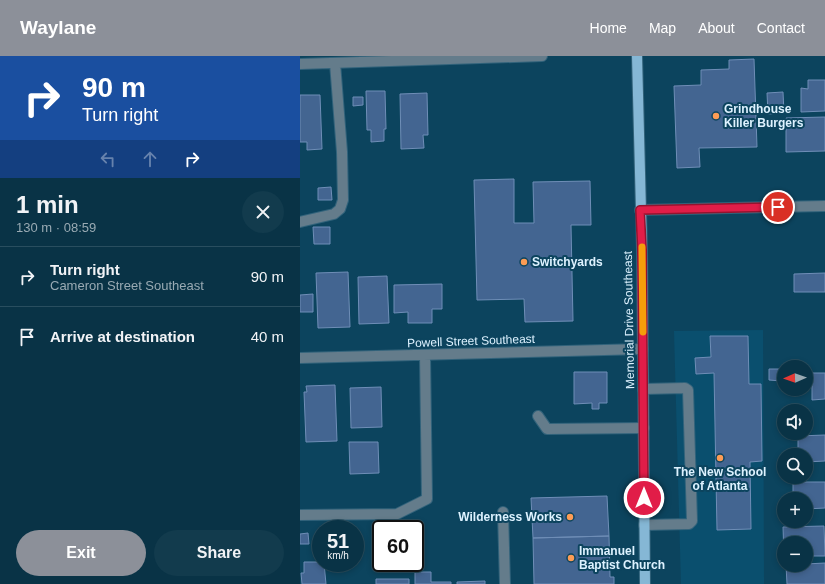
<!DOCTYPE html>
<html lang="en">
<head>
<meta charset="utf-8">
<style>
	:root { --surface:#093346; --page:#123b4d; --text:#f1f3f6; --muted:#99aab3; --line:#294e5f; --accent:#8c9099 }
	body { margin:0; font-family:Arial,sans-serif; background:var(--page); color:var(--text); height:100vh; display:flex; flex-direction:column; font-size:15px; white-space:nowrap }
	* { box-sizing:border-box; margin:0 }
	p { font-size:13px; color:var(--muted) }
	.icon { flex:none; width:22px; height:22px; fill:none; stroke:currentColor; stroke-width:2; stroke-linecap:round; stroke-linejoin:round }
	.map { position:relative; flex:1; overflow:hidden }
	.side { display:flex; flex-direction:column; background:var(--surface); width:300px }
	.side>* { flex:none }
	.banner { background:#1a4fa0; color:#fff; overflow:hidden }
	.needle { width:26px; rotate:268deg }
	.controls { position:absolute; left:477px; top:304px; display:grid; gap:8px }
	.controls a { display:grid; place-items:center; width:36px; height:36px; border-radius:50%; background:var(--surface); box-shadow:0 2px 6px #0003,0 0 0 1px var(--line); font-size:20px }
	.speed { position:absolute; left:12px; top:464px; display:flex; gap:8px; font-size:20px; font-weight:700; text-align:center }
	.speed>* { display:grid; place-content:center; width:52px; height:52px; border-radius:50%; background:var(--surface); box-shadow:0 2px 6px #0003,0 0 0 1px var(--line); line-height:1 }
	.speed small { font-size:10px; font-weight:400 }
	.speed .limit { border:2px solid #111; border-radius:6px; background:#fff; color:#111 }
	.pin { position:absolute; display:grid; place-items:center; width:34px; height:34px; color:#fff; margin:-17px; border:2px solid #fff; border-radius:50%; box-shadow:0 1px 4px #0007 }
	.me { position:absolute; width:44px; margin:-22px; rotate:0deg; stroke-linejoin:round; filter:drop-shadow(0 0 3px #0008) }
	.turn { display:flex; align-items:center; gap:14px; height:84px; padding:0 16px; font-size:18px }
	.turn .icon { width:52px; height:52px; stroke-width:2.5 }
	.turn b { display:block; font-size:28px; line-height:34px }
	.lanes { display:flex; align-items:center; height:38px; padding:0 16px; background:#0003; justify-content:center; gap:20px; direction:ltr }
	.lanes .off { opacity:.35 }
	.round { display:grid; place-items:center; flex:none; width:42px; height:42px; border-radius:21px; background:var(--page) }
	.overview { display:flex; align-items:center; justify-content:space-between; height:68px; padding:0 16px }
	h1 { font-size:24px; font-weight:700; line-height:30px }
	.action { display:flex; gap:8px; margin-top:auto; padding:8px 16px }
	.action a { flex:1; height:46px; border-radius:24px; background:var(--accent); color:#fff; font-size:16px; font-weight:700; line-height:46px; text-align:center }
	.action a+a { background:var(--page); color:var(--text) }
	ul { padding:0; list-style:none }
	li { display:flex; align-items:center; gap:12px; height:60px; padding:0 16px; border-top:1px solid var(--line) }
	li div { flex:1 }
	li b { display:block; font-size:15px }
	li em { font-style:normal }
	header { display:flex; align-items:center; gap:24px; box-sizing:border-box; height:56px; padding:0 20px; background:var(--accent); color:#fff }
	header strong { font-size:19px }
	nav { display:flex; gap:22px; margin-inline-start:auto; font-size:14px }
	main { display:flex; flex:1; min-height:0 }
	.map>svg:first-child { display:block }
	.built { fill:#0a4f6e }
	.building { fill:#436591; stroke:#6f8eb7 }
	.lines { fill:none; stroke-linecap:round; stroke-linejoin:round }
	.minor-casing { stroke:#32637b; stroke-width:12 }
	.major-casing { stroke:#32637b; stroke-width:12 }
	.minor { stroke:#647c8b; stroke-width:10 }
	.major { stroke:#85b7d5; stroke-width:10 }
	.route-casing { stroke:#92132f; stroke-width:10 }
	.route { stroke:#e11d48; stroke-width:7 }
	.slow { stroke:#f59e0b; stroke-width:7 }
	.poi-dot { fill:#fd9c55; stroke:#0c445e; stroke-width:1.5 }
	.labels { text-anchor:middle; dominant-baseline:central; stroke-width:4; stroke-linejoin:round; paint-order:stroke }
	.poi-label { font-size:12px; font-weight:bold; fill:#ddf2ff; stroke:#0c445e; text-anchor:start }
	.street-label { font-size:12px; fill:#ddf2ff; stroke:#0c445e }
</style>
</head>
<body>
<header>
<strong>Waylane</strong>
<nav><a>Home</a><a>Map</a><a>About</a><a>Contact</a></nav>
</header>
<main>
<section class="side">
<div class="banner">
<div class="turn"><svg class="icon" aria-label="right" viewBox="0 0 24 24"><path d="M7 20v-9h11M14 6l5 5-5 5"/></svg><div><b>90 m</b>Turn right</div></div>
<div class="lanes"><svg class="icon off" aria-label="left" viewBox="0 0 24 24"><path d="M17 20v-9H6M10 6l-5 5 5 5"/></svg><svg class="icon off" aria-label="ahead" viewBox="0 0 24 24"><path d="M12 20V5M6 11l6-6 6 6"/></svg><svg class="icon" aria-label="right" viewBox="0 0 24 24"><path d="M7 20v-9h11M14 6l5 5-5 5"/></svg></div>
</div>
<div class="overview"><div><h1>1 min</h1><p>130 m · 08:59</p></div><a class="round"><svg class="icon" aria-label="close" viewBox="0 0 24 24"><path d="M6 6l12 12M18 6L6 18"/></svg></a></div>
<ul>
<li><svg class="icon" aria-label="right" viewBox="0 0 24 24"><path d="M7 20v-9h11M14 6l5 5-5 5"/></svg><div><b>Turn right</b><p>Cameron Street Southeast</p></div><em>90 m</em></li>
<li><svg class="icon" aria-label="arrive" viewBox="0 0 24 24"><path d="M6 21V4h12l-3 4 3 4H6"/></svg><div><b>Arrive at destination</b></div><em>40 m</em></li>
</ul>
<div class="action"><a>Exit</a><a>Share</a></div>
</section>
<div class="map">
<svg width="525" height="528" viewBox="0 0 525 528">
	<rect width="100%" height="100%" fill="#0c445e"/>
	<path class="built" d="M463 274 464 528H381L374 275Z"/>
	<path class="building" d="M454 3 457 91 399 92 400 111 377 112 374 30 401 29V14L429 13V4Z
		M508 24H525V55L501 56V32L508 33Z
		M66 35H85L86 73H84V85L71 86V74H67Z
		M483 36 484 57 468 58 467 37Z
		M127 37 128 79H123L124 92 101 93 100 38Z
		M0 39H20L22 93 7 94V86H0Z
		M53 41H63V49L53 50Z
		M525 61V95L486 96V62Z
		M214 123V167H234L233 126 290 125 291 169H271L273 265 225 266 224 243 177 244 174 124Z
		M31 131 32 144H18V132Z
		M13 171H30V188H14Z
		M48 216 50 271 18 272 16 217Z
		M525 217V236H494V218Z
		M87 220 89 267 59 268 58 221Z
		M142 228V253H132V267H108V256L94 257V229Z
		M13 238V256H0V239Z
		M410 280H448L449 328H461L462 405 450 406 451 473 417 474 414 317 396 318 395 302 411 301Z
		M469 313H481V325L469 324Z
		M274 316H307V347H299V353H292V347L274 348Z
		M512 317H525V343L512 344Z
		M35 329 37 385 6 386 4 336H7L6 330Z
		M81 331 82 371 51 372 50 332Z
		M525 379V405L506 406V399H498V380Z
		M49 386H78L79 417 50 418Z
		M493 426H525V452L506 453V443H493Z
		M307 440 309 480 233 482 231 442Z
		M524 470 525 500H506V487H484V500L483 471Z
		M8 477 9 488H0V478Z
		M309 480 310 521H314V528H234L233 482Z
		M4 506H21V507H24L26 528H2L1 517H4Z
		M525 507V528H487L486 509Z
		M115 516H131V526H151V528H115Z
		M76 523H109V528H76Z
		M185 525V528H157V526Z"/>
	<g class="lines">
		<g class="minor-casing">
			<path id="minor" d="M0 8 242 0
				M340 154 525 150
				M0 166 34 158 40 153 43 144 42 96 35 7
				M0 302 343 293
				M343 333 385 332 388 334 392 465 389 468 344 469
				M238 360 247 373 344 372
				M203 456 205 528
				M0 459 97 458 127 443 125 299"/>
		</g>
		<g class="major-casing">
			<path id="major" d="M337 0 342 194 345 528"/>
		</g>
		<use href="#minor" class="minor"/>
		<use href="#major" class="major"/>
	</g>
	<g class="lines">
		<g class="route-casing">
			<path id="route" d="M344 442 342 194 340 154 478 151"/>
		</g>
		<use href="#route" class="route"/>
		<path class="slow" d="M342 191 343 276"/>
	</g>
	<g class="poi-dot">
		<circle cx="416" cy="60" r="4"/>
		<circle cx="224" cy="206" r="4"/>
		<circle cx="420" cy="402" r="4"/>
		<circle cx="270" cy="461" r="4"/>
		<circle cx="271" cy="502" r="4"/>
	</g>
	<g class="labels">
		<g class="poi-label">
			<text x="424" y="53">Grindhouse<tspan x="424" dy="14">Killer Burgers</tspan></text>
			<text x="232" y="206">Switchyards</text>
			<text x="420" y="416" text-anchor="middle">The New School<tspan x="420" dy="14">of Atlanta</tspan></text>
			<text x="262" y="461" text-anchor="end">Wilderness Works</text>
			<text x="279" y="495">Immanuel<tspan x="279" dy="14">Baptist Church</tspan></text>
		</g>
		<g class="street-label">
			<text transform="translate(329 264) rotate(-91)">Memorial Drive Southeast</text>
			<text transform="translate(171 285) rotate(-2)">Powell Street Southeast</text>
		</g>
	</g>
</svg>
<div class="controls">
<a><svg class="needle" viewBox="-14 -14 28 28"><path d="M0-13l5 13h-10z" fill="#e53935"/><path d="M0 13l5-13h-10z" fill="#99aab3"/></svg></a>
<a><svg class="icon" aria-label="sound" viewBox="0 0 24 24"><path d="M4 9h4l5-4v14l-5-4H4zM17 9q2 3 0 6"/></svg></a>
<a><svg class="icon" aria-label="search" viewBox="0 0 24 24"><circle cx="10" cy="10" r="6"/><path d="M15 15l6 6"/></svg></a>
<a>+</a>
<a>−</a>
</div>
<div class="speed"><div>51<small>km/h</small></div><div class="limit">60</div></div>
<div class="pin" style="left:478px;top:151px;background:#d93025"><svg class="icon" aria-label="arrive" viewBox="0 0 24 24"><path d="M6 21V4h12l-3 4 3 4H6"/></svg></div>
<svg class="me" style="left:344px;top:442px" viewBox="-20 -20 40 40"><circle r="17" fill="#e11d48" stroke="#fff" stroke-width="3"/><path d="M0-11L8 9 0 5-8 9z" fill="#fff"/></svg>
</div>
</main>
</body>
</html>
